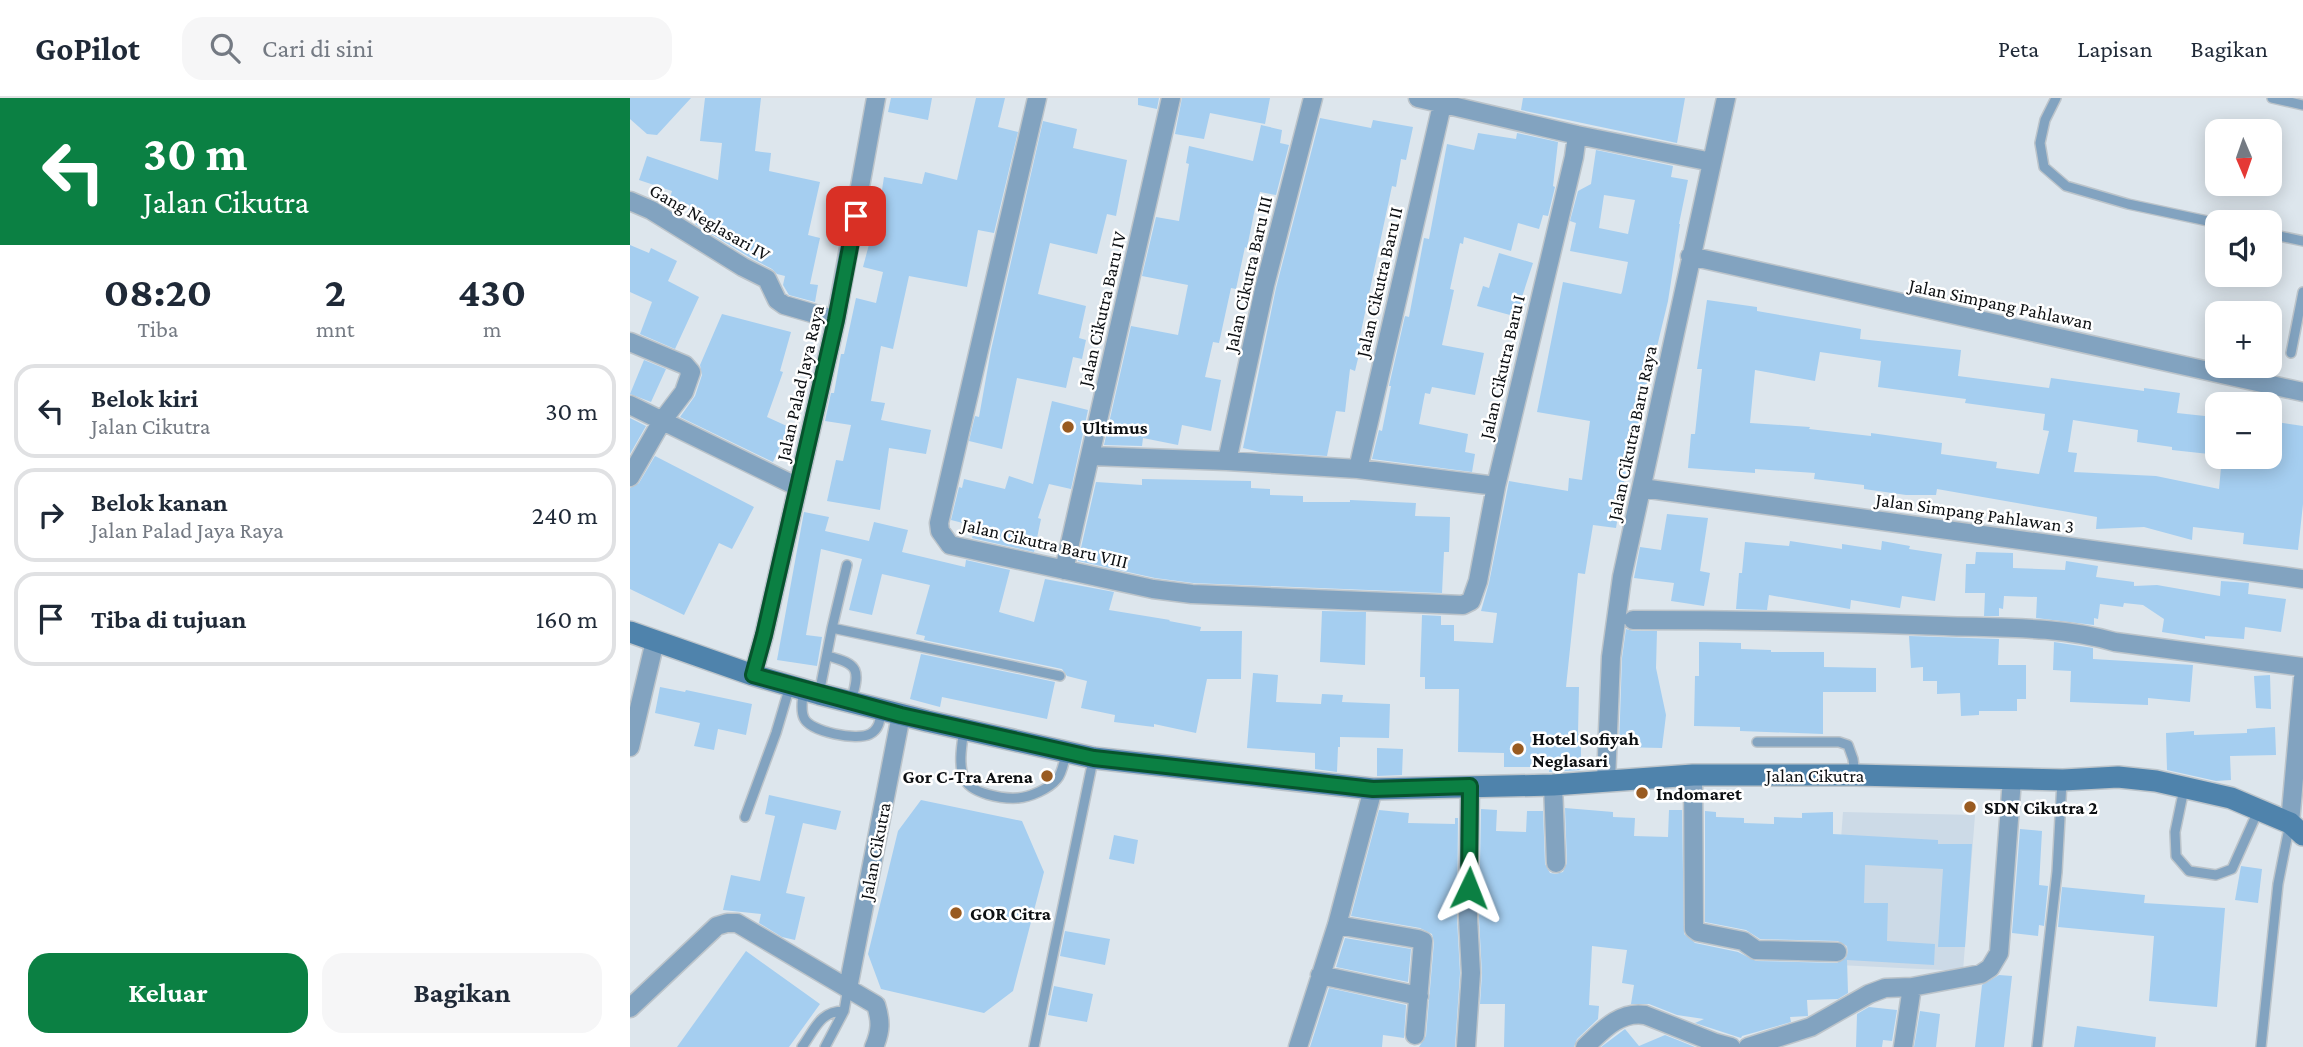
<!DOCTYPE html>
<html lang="id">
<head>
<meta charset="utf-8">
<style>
	:root { --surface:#fff; --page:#f6f6f7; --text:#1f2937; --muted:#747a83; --line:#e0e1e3; --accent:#0b8043 }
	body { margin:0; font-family:"Crimson Pro",serif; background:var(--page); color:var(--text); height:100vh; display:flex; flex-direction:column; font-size:26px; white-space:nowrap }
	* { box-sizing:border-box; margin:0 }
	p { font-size:23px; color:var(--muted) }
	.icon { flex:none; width:38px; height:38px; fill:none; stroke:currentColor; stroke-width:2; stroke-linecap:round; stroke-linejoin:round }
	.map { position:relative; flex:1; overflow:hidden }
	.panel { display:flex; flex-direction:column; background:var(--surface); width:630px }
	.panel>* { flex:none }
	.banner { background:#0b8043; color:#fff; overflow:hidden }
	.needle { width:46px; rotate:178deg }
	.fabs { position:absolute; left:1575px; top:21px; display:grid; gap:14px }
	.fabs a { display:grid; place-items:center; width:77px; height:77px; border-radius:14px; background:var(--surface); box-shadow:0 4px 18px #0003; font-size:35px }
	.pin { position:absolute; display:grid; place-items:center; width:60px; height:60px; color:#fff; margin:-30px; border-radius:14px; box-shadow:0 4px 10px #0006 }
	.me { position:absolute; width:77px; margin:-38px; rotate:2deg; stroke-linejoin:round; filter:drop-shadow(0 0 5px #0008) }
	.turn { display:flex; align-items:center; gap:24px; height:147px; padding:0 28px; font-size:32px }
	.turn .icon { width:91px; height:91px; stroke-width:2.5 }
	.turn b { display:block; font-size:49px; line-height:60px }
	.eta { display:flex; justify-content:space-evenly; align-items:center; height:119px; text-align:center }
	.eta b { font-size:42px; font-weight:700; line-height:49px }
	.button { display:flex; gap:14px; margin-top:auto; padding:14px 28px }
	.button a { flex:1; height:80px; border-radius:21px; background:var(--accent); color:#fff; font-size:28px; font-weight:700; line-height:80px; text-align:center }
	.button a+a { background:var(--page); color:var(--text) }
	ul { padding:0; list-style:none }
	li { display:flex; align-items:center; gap:21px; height:94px; margin:0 14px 10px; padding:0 14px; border:4px solid var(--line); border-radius:21px }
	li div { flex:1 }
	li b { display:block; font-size:26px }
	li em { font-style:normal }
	header { display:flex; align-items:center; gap:42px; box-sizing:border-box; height:98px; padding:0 35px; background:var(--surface); border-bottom:2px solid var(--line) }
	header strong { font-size:33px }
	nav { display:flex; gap:38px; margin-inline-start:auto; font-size:24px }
	.search { width:490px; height:63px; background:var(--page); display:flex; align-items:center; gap:18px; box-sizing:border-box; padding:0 24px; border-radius:21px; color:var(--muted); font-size:26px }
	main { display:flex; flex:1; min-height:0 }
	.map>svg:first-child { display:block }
	.built { fill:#ccdae7 }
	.building { fill:#a5cef0; fill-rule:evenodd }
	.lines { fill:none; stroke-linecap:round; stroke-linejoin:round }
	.lane-casing { stroke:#bcc4ca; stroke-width:12 }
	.street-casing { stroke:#bcc4ca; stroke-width:21 }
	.secondary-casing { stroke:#bcc4ca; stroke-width:24 }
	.lane { stroke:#82a3c0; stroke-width:9 }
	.street { stroke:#82a3c0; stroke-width:18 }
	.secondary { stroke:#4f83ac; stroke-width:21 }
	.route-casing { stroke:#07532c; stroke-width:18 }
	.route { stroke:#0b8043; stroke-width:12 }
	.poi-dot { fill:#995b21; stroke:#fff; stroke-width:2.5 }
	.labels { text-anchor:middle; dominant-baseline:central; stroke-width:5; stroke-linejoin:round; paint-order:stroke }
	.street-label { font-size:19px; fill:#0d1013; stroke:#fff }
	.poi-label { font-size:19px; font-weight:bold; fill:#0d1013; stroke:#fff; text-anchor:start }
</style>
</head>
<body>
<header>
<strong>GoPilot</strong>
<div class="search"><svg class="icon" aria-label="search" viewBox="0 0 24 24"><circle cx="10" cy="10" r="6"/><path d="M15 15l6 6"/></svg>Cari di sini</div>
<nav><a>Peta</a><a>Lapisan</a><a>Bagikan</a></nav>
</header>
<main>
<section class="panel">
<div class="banner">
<div class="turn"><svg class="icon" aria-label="left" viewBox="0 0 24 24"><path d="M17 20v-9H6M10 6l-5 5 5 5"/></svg><div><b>30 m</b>Jalan Cikutra</div></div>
</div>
<div class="eta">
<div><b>08:20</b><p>Tiba</p></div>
<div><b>2</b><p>mnt</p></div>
<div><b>430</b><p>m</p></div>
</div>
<ul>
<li><svg class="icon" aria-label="left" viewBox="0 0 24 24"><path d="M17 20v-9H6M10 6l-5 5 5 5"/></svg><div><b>Belok kiri</b><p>Jalan Cikutra</p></div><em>30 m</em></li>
<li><svg class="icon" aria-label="right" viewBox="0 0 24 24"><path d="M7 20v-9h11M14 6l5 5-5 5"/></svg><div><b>Belok kanan</b><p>Jalan Palad Jaya Raya</p></div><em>240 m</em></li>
<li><svg class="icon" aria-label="arrive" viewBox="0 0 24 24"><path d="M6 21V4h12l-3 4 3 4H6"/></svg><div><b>Tiba di tujuan</b></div><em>160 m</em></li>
</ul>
<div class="button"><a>Keluar</a><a>Bagikan</a></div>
</section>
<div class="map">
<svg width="1673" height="949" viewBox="0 0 1673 949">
	<rect width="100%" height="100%" fill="#dde6ed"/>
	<path class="built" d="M1213 714 1345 717 1333 873 1208 867 1209 768Z"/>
	<path class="building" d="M0 0H61L27 37 17 36 0 21Z
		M75 0H131L125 53 141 55 139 73 190 84 178 137 190 140 180 186 188 187 185 204 159 197 153 187 155 178 147 176 142 171 119 159 65 126 68 114 38 106 42 93 9 82 17 58 88 82 92 45 70 43Z
		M261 0H302L298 22 258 14Z
		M346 0H375L368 29 388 34 364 135 348 132 337 189 279 178 263 251 251 248 241 303 255 305 251 322 301 332 296 356 259 350 250 412 197 403 206 362 213 363 221 327 195 323 201 295H204L211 256H214L226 200 246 205 253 174 233 169 250 105 254 79 292 86 295 74 327 82Z
		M508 0H529L527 11 508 7Z
		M552 0H640L635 26 580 15 574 41 545 36Z
		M893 0H1055L1047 45 891 12Z
		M690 20 741 30 743 22 783 29 776 62 771 61 766 89 762 88 729 243 732 244 725 273 720 271 715 314 706 313 697 358 630 354 613 350 646 190Z
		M413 23 447 31 443 50 497 62 486 118 477 116 467 156 420 145 408 196 456 208 449 240 456 242 452 261 443 259 436 290 387 280 372 351 339 343 345 318 349 319 361 252Z
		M631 27 652 32 650 45 659 47 646 97 630 94 626 110H625L617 150 615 149 606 191 601 190 589 245 583 244 575 279 591 282 581 333 552 327 548 347 513 340 512 348 474 347 501 228 548 237 558 187 512 178 526 119 549 123 559 66 556 65 559 48 623 63Z
		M848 35 886 41 887 35 928 44 923 88 925 89 918 118 913 117 909 131 888 125 881 153 834 139 833 146 830 145 820 191 824 192 812 247 854 255 845 297 802 289 800 296 795 295 789 326 838 336 835 354 845 356 842 374 742 361 749 332 752 333 761 288H759L775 218 779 219 794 140 799 141 817 46 844 52Z
		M966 52 1043 68 1041 79 1058 82 1049 126H1050L1038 203 1018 286H1015L1008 333 1003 332 986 430 963 427 955 476 948 475 936 589H949L948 636H951V672L919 674 920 669H874V655L828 654 829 591H795V579H790L792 517 811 518V527H824V543L863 545 867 515 851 513 859 485 879 383 938 393 939 380 952 382 960 323 907 314 933 184 991 196 992 194 998 164 940 153 946 125 940 123 948 93 961 86ZM974 97 1005 102 998 136 969 130Z
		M0 147 19 155 21 150 47 163 38 183 69 199 45 251 10 236 22 204 0 194Z
		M869 155 903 165 892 199 897 200 891 220 847 208 853 188 859 190Z
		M1077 202 1127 209V213L1231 231 1230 241 1331 252 1328 278 1419 290 1421 280 1514 293V290L1550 295 1547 315 1584 319 1579 356 1542 352V349L1507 344 1508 332 1443 322 1438 354 1447 355 1444 374 1526 378 1589 391 1592 359H1641L1646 324 1673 328V406L1668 452 1613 446 1614 435 1563 429 1562 442 1514 429 1466 431 1467 419 1307 391 1306 397H1276L1234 391V387L1184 381 1185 375 1125 371V375L1058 370 1061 336H1065L1072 271H1067ZM1190 254 1251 263 1248 289 1336 301 1335 305 1415 316 1413 332 1419 333 1409 376 1366 370 1367 364 1311 356 1312 345 1241 335V338L1179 331 1180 329 1120 325 1125 272 1185 283Z
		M92 216 161 234 150 273 153 274 137 319 159 329 143 364 50 319 65 298 72 277 70 267Z
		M14 262 36 271 21 304 0 296Z
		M422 303 458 312 441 391 419 386 408 420 411 421 404 454 342 440 345 428 321 422 329 389 332 390 334 381 375 391 379 378 403 386Z
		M0 320 16 328 0 356Z
		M25 358 124 409 102 451 89 445 54 517 0 491V390L9 385Z
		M512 381 621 383V390L640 391V397L673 398V404H720V402L786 405 785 418 820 419 819 454H814L812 495 563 485 525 480 448 463 466 384 512 387Z
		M174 414 199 419 195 433 239 443 244 424 278 432 272 454 335 469 336 462 380 472 369 514 404 524 415 481 484 494 479 512 540 522 539 523 571 529 570 533H612L611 581H577L566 635 524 626V629L484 624 485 617 451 610 457 583 437 578 432 571 294 542 295 538 286 536 300 487 252 476 242 517 219 512 232 461 191 451 176 537 192 539 187 568 147 562Z
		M1037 416 1078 420 1070 473 1080 475 1074 508 1041 503 1044 485 1004 480 1010 449 1031 452Z
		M1160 443 1212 451V446L1251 452 1252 443 1280 448 1279 451 1312 456 1305 503 1272 498 1270 510 1221 502 1220 511 1139 497 1137 512 1106 511 1109 475H1112L1115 444 1159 448Z
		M1346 454 1383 455V470L1435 472 1436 463 1468 468 1466 479 1504 484V488L1527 487 1590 498 1591 483 1619 485 1618 496 1656 501 1651 534 1615 529 1614 541 1575 538V541L1532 534 1534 521 1513 507 1494 505 1493 509 1470 506 1468 521 1464 520V527L1406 520 1407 499 1374 498 1373 511 1369 510V518H1354L1355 495H1335L1336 466H1345Z
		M692 513 736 514 735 567 690 564Z
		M996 531 1003 533H1027L1026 570 1036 617 1032 650 989 649 992 560Z
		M1279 538 1369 541 1368 567H1396V601H1387V613H1349V617L1331 618 1330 595 1307 596V583H1293V569L1281 570Z
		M1069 544 1111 545V551L1141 552V554H1194V569L1246 570V594H1193V636L1110 633V629L1064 628 1065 578H1069Z
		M1424 544 1463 550V561L1563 567 1560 604 1518 600V607L1440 604 1441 573 1423 572Z
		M291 556 425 584 417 621 312 599 310 609 280 601Z
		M623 575 648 577 646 604 691 606 692 596 713 597 712 604 760 606 759 640 710 639V649H708L707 674 685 671V655L617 650Z
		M1640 577 1641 611 1626 610 1624 578Z
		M30 589 55 594 56 592 122 606 116 637 88 631 84 652 64 648 70 625 25 615Z
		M1645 629 1646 657 1600 658 1601 682 1586 683 1537 672 1536 635 1564 633V637L1617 635V631Z
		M747 650 773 651 772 677 747 678Z
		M139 697 211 713 206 732 173 725 156 795 175 799 165 842 152 839 129 825 131 816 93 812 101 777 130 783 145 718 135 716Z
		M291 702 392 723 414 774 383 893 354 915 251 891 238 856 268 733Z
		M935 710 983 714V719L1005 720 1004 738 1038 739 1039 712H1052L1054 836 1065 845 1108 854 1126 863 1207 865 1216 860 1218 854 1217 848 1208 843 1130 841 1116 832 1075 824V713L1086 714V719L1114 720V725L1144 726V719L1172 720V715L1203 714V736L1308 742V746H1342L1335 849H1308L1313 771 1235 767 1234 805H1258L1257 843 1305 846 1304 867 1217 862 1218 895 1208 901 1177 902 1178 918 1160 919 1161 924 1112 938 1111 940 1065 925 1074 921 1047 917 1019 906H1001L1004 887 992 885 997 852 962 848 959 907 969 908 968 921 947 941 944 949H874L875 906H850L852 876 849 820 851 711 867 712 866 733 896 734 897 713H913L915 766 920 775 926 776 933 774 937 765Z
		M749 712 779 715 778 725 825 726V720H828L827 821 830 875 825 949H789L796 938 804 844 802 836 790 830 721 818Z
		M1390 731 1412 733 1409 787 1418 788 1414 828 1409 827 1408 838 1382 835Z
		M484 737 508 742 504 766 479 761Z
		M1611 768 1632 771 1628 805 1605 802Z
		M1432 789 1515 797 1514 805 1595 810 1587 909 1519 903 1524 838 1428 829Z
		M435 833 480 841 475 867 430 858Z
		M715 840 781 851 778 884 706 869Z
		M116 853 190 906 159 949H47Z
		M1369 877 1382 878 1374 949H1345L1352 887Z
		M424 888 463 896 457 924 418 917Z
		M699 890 776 907 774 940 753 937 752 949H680Z
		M1239 909 1267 912 1262 943 1253 942 1252 949H1226L1227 916Z
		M1290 913 1310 916 1306 949H1284Z
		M1447 928 1526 939 1525 949H1444Z
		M995 931 1009 948 1035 937 1065 949H971Z"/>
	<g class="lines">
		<g class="lane-casing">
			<path id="lane" d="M1426 0 1415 22 1410 45 1414 69 1436 88 1498 106 1587 125
				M1642 0 1673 7
				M1640 136 1673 143
				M1661 255 1673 194
				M202 530 217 467
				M197 558C230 566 230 572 221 604
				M173 593C173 602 170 612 174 620 180 634 227 643 240 636 250 631 250 621 251 612
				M189 596 202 530 430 578
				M334 631C332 646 328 666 334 680 340 696 373 701 388 700 400 699 419 691 427 681 432 676 434 663 436 656
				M1127 644H1209L1218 647 1223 661 1225 677
				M1554 691 1545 734 1546 758 1559 773 1586 777 1602 771 1628 713
				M115 719 146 635 160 588
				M172 949C185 931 190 913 214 913
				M195 949 214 913 218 890
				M404 949 463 662
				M1407 949 1427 774 1432 683
				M1631 949 1648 786 1660 725"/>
		</g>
		<g class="street-casing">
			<path id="street" d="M407 0 309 425 310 433 320 447 523 491 562 496 833 507 841 503 848 483 866 388 944 59 947 37
				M788 0 947 37 1082 64
				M0 103 21 112 113 169 137 181 147 202 154 207 206 222
				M1060 158 1673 294
				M0 244 55 267 61 274 54 294 32 323 0 379
				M0 307 168 389
				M461 358 597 363 728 371 866 388
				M597 363 635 187 683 0
				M728 371 812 7
				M1012 390 1673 481
				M434 472 541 0
				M1003 522C1107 522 1211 524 1314 528 1371 530 1430 528 1485 544L1673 569
				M123 577 134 537 206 222 246 0
				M0 649 25 543
				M1063 677 1064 831 1068 834 1113 843 1126 852 1207 854
				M976 683 981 559 992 479 1096 0
				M923 687 926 765
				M1660 725 1673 580
				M707 827 788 841 793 843 785 937
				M690 877 789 898
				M218 890 271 617
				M0 910 87 828 97 825H107L246 907C251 923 251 933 244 949
				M668 949 707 827 743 691
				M836 949 841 875 838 820 840 688
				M955 949C972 933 989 913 1015 917L1086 945 1101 949
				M1118 949 1181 929 1239 896 1255 890 1282 889
				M1273 949 1282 889 1351 876 1360 870 1369 855 1382 681"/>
		</g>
		<g class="secondary-casing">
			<path id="secondary" d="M0 534 123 577 189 596 297 623 464 660 743 691 923 687 1063 677H1225L1433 682 1488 679 1526 683 1601 700 1660 725 1673 737"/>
		</g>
		<use href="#lane" class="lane"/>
		<use href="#street" class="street"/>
		<use href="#secondary" class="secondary"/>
	</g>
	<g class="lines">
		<g class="route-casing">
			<path id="route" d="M226 118 206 222 134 537 123 577 271 617 464 660 743 691 840 688 839 790"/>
		</g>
		<use href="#route" class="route"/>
	</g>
	<g class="poi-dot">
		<circle cx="438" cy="329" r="7"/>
		<circle cx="888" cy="651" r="7"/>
		<circle cx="417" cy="678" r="7"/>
		<circle cx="1012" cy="695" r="7"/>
		<circle cx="1340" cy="709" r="7"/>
		<circle cx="326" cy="815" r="7"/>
	</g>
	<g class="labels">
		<g class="street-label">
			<text transform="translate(80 124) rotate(30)">Gang Neglasari IV</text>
			<text transform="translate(618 176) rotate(-77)">Jalan Cikutra Baru III</text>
			<text transform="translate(749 184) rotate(-77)">Jalan Cikutra Baru II</text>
			<text transform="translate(1371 206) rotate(12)">Jalan Simpang Pahlawan</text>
			<text transform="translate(472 211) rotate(-77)">Jalan Cikutra Baru IV</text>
			<text transform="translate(872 269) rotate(-77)">Jalan Cikutra Baru I</text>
			<text transform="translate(170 285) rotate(-77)">Jalan Palad Jaya Raya</text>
			<text transform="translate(1002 335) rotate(-78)">Jalan Cikutra Baru Raya</text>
			<text transform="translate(1345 415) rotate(8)">Jalan Simpang Pahlawan 3</text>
			<text transform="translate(415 445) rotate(13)">Jalan Cikutra Baru VIII</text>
			<text x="1185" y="677">Jalan Cikutra</text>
			<text transform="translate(245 753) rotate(-79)">Jalan Cikutra</text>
		</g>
		<g class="poi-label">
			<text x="452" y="329">Ultimus</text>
			<text x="902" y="640">Hotel Sofiyah<tspan x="902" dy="22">Neglasari</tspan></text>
			<text x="403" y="678" text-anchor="end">Gor C-Tra Arena</text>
			<text x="1026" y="695">Indomaret</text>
			<text x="1354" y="709">SDN Cikutra 2</text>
			<text x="340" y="815">GOR Citra</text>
		</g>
	</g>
</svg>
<div class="fabs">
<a><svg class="needle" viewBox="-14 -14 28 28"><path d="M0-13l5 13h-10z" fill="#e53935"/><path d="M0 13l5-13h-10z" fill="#747a83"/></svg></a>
<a><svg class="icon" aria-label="sound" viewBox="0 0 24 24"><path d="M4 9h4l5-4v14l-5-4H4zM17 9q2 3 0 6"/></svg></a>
<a>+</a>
<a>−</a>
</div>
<div class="pin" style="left:226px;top:118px;background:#d93025"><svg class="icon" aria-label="arrive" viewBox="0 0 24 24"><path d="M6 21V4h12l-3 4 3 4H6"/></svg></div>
<svg class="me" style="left:839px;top:790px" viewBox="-20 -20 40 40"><path d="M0-17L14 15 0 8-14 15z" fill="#0b8043" stroke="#fff" stroke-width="4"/></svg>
</div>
</main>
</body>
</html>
